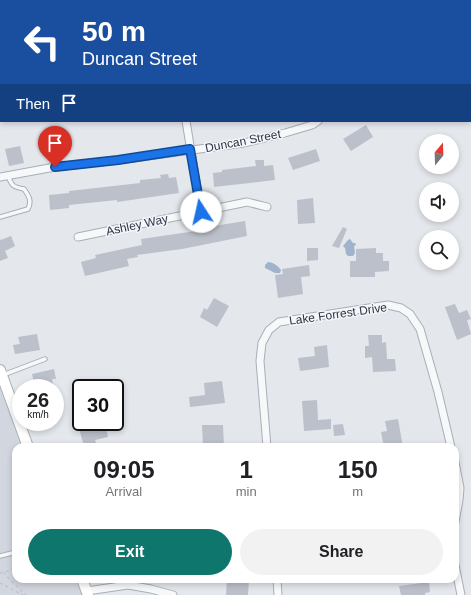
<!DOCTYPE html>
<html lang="en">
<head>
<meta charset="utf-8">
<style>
	:root { --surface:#fff; --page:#f2f2f2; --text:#202124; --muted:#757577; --accent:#0f766e }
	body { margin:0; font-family:Helvetica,sans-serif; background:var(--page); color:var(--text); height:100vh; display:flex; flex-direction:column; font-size:15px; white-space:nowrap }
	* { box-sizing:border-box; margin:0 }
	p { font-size:13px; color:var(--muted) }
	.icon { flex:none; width:22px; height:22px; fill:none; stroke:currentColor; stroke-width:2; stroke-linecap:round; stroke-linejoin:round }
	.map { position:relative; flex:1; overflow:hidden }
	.drawer { position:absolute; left:12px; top:443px; width:447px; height:140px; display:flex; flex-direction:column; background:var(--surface); border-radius:12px; box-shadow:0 2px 6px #0003 }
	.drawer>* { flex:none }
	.banner { position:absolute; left:0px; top:0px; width:471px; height:122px; box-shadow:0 2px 6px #0003; background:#1a4fa0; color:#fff; overflow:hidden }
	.needle { width:26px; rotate:19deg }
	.tools { position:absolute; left:419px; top:134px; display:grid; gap:8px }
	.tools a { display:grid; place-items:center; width:40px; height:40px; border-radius:50%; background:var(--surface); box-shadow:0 2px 6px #0003; font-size:20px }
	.speed { position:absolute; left:12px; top:379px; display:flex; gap:8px; font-size:20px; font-weight:700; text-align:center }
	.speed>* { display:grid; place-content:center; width:52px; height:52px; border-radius:50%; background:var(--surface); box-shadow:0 2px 6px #0003; line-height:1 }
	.speed small { font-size:10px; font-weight:400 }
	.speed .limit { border:2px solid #111; border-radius:6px; background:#fff; color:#111 }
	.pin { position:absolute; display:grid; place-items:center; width:34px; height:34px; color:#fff; margin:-41px -17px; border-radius:50% 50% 50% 0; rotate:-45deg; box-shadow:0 0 4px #0007 }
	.pin .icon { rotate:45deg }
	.me { position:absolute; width:44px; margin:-22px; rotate:350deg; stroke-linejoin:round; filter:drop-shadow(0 0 3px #0008) }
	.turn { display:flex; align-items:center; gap:14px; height:84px; padding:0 16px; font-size:18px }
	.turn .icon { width:52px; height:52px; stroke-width:2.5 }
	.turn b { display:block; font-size:28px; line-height:34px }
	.then { display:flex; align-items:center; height:38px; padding:0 16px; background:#0003; gap:8px; font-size:15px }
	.eta { display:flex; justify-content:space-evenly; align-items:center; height:68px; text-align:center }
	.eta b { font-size:24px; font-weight:600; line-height:28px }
	.button { display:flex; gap:8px; margin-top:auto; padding:8px 16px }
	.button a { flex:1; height:46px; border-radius:24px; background:var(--accent); color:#fff; font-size:16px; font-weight:600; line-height:46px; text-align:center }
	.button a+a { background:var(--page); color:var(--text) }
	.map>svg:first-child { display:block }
	.built { fill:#d2d6de }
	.water { fill:#9fb4cc }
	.building { fill:#bbc0ca }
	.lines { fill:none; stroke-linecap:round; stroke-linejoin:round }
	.lane-casing { stroke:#a9aeb7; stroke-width:5.5 }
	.street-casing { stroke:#a9aeb7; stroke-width:9 }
	.secondary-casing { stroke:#a9aeb7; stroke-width:12 }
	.path { stroke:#c2c5cb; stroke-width:1.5; stroke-dasharray:3 3; stroke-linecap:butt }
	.lane { stroke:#f7f8fa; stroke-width:3.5 }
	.street { stroke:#f7f8fa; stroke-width:7 }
	.secondary { stroke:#fff; stroke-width:10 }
	.route-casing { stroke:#114b97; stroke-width:10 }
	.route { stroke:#1a73e8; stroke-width:7 }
	.labels { text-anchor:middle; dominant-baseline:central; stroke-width:3; stroke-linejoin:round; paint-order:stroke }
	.street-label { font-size:12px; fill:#2b3445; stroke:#f4f6f9 }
</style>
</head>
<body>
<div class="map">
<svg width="471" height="595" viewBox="0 0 471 595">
	<rect width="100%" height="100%" fill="#e4e7ec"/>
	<path class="built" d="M0 370 28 447H16V579H82L88 595H0Z"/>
	<path class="water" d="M350 239 353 243H355L356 245 354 246 355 253 353 256H348L346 254 345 248 343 246 348 240Z
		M268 262C273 262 278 266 281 270L280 273H275L265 268V265Z"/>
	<path class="building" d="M366 125 373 137 351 151 343 139Z
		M20 146 24 163 9 166 5 149Z
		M316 149 320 161 293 170 288 158Z
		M255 160H264V166L273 165 275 180 214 187 213 173 222 172V170L256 166Z
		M168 174 169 178 176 177 179 193 117 202V200L69 205V208L50 210 49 195 69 193V191L140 183V180L161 178 160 175Z
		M313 198 315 223 298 224 297 200Z
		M245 221 247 236 182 249 137 255 138 257 127 259 129 266 85 276 81 262 96 258 95 255 142 245 141 239 203 230 202 228Z
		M343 227 347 229 339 248 332 246Z
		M11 236 15 246 5 251 8 258 0 261V239L1 240Z
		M307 248H318V260L307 261Z
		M376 248V253H383V261H389V271L375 272V277H350V261H356V249Z
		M309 265 310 276 301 277 303 294 278 298 275 275 283 274 282 269Z
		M214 298 229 306 217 327 200 317 204 308 207 310Z
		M455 304 459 313 467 310 471 319 467 320 471 334 457 340 445 307Z
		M37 334 40 350 15 354 13 345 20 344 18 337Z
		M368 335H382V343L386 342 387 359H395L396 371 373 372 372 357 365 358V346H369Z
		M327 345 329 367 300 371 298 358 315 356 314 347Z
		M54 369 56 379H52L54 388H35L32 374Z
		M222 381 225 403 190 407 189 397 205 395 204 383Z
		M317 400 318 420 331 419V429L304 431 302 401Z
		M398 419 403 447H384L381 432 387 431 385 421Z
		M89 422H105L108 437 95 440 97 445 84 447 78 424Z
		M343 424 345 435 334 436 333 425Z
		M202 425H223L224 447H203Z
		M227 579H249L248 595H226Z
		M429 582 430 592 425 593V595H401L399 586Z"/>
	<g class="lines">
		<g class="lane-casing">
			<path id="lane" d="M0 217 28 209C32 201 29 196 24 189 13 187 12 186 8 176
				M3 375 45 359
				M0 556 16 552"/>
		</g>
		<g class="street-casing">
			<path id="street" d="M167 0V1
				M406 1 407 0
				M470 14 471 12
				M470 37H471
				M186 121 201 212
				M0 177 55 167 118 160 244 143 285 133 312 125 318 121
				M78 237 247 202 267 207
				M267 447 260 361 262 343 269 330 279 322 388 305 401 308 410 314 420 329 438 392 451 447
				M455 462 460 488 459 500 455 522
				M455 565 461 595
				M277 579 278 595
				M87 591 128 585 151 589 173 595"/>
		</g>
		<g class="secondary-casing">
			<path id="secondary" d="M0 370 28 447
				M82 579 88 595"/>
		</g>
		<path class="path" d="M4 572 5 575 26 595
			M0 573 16 569
			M0 583 23 595"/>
		<use href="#lane" class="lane"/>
		<use href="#street" class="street"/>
		<use href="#secondary" class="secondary"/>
	</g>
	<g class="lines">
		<g class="route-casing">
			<path id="route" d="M55 167 118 160 190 149 201 212"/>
		</g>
		<use href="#route" class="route"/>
	</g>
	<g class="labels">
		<g class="street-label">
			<text transform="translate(243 141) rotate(-11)">Duncan Street</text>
			<text transform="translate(137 225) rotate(-12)">Ashley Way</text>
			<text transform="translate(338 314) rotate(-8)">Lake Forrest Drive</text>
		</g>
	</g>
</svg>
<div class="tools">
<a><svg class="needle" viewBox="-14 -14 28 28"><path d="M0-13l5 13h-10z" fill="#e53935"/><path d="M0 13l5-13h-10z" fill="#757577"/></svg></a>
<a><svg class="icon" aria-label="sound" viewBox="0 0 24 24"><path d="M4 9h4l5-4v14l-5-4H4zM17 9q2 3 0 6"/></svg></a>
<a><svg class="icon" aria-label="search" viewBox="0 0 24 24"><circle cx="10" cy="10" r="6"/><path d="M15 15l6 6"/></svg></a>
</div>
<div class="speed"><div>26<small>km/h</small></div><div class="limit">30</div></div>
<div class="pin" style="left:55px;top:167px;background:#d93025"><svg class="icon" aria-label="arrive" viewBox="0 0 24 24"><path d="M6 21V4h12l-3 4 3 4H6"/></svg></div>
<svg class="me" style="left:201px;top:212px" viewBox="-20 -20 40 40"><circle r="19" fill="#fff"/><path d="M0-13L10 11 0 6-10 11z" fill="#1a73e8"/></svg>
<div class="banner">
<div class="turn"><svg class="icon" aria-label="left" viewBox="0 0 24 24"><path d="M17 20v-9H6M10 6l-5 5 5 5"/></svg><div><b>50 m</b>Duncan Street</div></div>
<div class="then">Then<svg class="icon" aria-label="arrive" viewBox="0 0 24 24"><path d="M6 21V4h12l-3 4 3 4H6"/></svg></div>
</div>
<section class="drawer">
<div class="eta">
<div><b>09:05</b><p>Arrival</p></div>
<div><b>1</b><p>min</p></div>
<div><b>150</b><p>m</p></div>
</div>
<div class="button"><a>Exit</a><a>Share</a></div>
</section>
</div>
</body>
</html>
